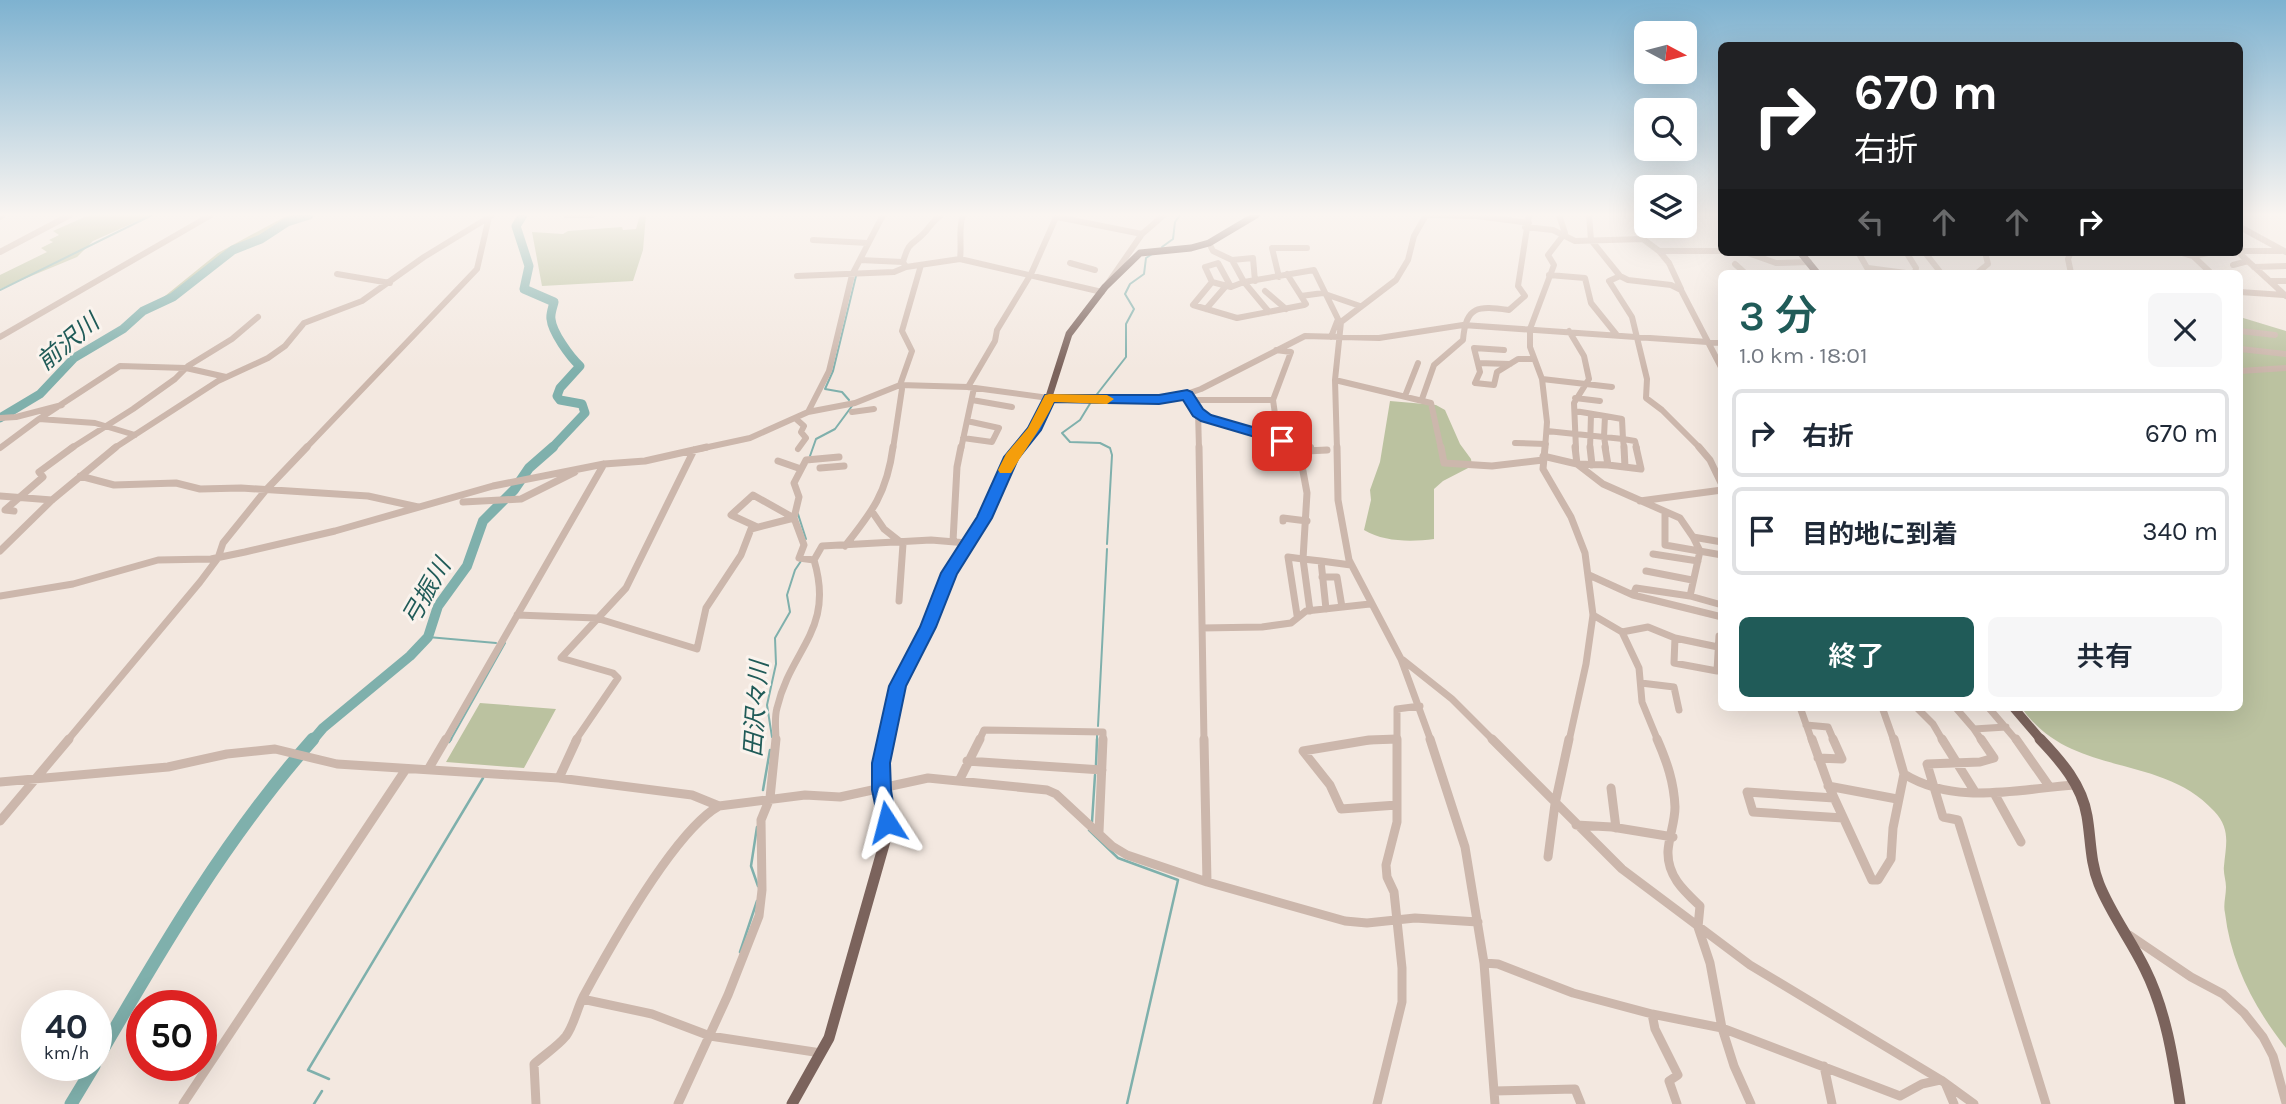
<!DOCTYPE html>
<html lang="ja">
<head>
<meta charset="utf-8">
<style>
	:root { --surface:#fff; --page:#f6f6f7; --text:#1f2937; --muted:#747a83; --line:#e0e1e3; --accent:#205b58 }
	body { margin:0; font-family:Karla,"Noto Sans JP",sans-serif; background:var(--page); color:var(--text); height:100vh; display:flex; flex-direction:column; font-size:26px; white-space:nowrap }
	* { box-sizing:border-box; margin:0 }
	p { font-size:23px; color:var(--muted) }
	.icon { flex:none; width:38px; height:38px; fill:none; stroke:currentColor; stroke-width:2; stroke-linecap:round; stroke-linejoin:round }
	.map { position:relative; flex:1; overflow:hidden }
	.details { position:absolute; left:1718px; top:270px; width:525px; height:441px; display:flex; flex-direction:column; background:var(--surface); border-radius:10px; box-shadow:0 7px 28px #0002 }
	.details>* { flex:none }
	.guide { position:absolute; left:1718px; top:42px; width:525px; height:214px; border-radius:10px; box-shadow:0 7px 28px #0002; background:#202124; color:#fff; overflow:hidden }
	.needle { width:46px; rotate:97deg }
	.buttons { position:absolute; left:1634px; top:21px; display:grid; gap:14px }
	.buttons a { display:grid; place-items:center; width:63px; height:63px; border-radius:10px; background:var(--surface); box-shadow:0 7px 28px #0002; font-size:35px }
	.speed { position:absolute; left:21px; top:990px; display:flex; gap:14px; font-size:35px; font-weight:700; text-align:center }
	.speed>* { display:grid; place-content:center; width:91px; height:91px; border-radius:50%; background:var(--surface); box-shadow:0 7px 28px #0002; line-height:1 }
	.speed small { font-size:18px; font-weight:400 }
	.speed .limit { border:10px solid #d22; background:#fff; color:#111 }
	.pin { position:absolute; display:grid; place-items:center; width:60px; height:60px; color:#fff; margin:-30px; border-radius:14px; box-shadow:0 4px 10px #0006 }
	.me { position:absolute; width:77px; margin:-38px; rotate:351deg; stroke-linejoin:round; filter:drop-shadow(0 0 5px #0008) }
	.turn { display:flex; align-items:center; gap:24px; height:147px; padding:0 21px; font-size:32px }
	.turn .icon { width:91px; height:91px; stroke-width:2.5 }
	.turn b { display:block; font-size:49px; line-height:60px }
	.lanes { display:flex; align-items:center; height:66px; padding:0 21px; background:#0003; justify-content:center; gap:35px; direction:ltr }
	.lanes .off { opacity:.35 }
	.round { display:grid; place-items:center; flex:none; width:74px; height:74px; border-radius:10px; background:var(--page) }
	.overview { display:flex; align-items:center; justify-content:space-between; height:119px; padding:0 21px }
	h1 { font-size:42px; font-weight:600; line-height:52px; color:var(--accent) }
	.primary-button { display:flex; gap:14px; margin-top:auto; padding:14px 21px }
	.primary-button a { flex:1; height:80px; border-radius:10px; background:var(--accent); color:#fff; font-size:28px; font-weight:600; line-height:80px; text-align:center }
	.primary-button a+a { background:var(--page); color:var(--text) }
	ul { padding:0; list-style:none }
	li { display:flex; align-items:center; gap:21px; height:88px; margin:0 14px 10px; padding:0 7px; border:4px solid var(--line); border-radius:10px }
	li div { flex:1 }
	li b { display:block; font-size:26px }
	li em { font-style:normal }
	.map>svg:first-child { display:block }
	.green { fill:#bbc2a0 }
	.lines { fill:none; stroke-linecap:round; stroke-linejoin:round }
	.stream-far1 { stroke:#7fb0ac; stroke-width:2 }
	.stream { stroke:#7fb0ac; stroke-width:2.5 }
	.river-far2 { stroke:#7fb0ac; stroke-width:9 }
	.river-far1 { stroke:#7fb0ac; stroke-width:10 }
	.river { stroke:#7fb0ac; stroke-width:13 }
	.minor-far2 { stroke:#ccb7ac; stroke-width:6 }
	.minor-far1 { stroke:#ccb7ac; stroke-width:7 }
	.minor { stroke:#ccb7ac; stroke-width:9 }
	.major-far2 { stroke:#7b635c; stroke-width:7 }
	.major-far1 { stroke:#7b635c; stroke-width:9 }
	.major { stroke:#7b635c; stroke-width:11 }
	.route { fill:#1a73e8; stroke:#114b97; stroke-width:2 }
	.slow { fill:#f59e0b }
	.labels { text-anchor:middle; dominant-baseline:central; stroke-width:6; stroke-linejoin:round; paint-order:stroke }
	.water-label { font-size:24px; font-style:italic; fill:#205b58; stroke:#faf3ed }
</style>
</head>
<body>
<div class="map">
<svg width="2286" height="1104" viewBox="0 0 2286 1104">
	<rect width="100%" height="100%" fill="#f3e8e0"/>
	<path class="green" d="M89 215H151L93 241 77 257 0 289V275L47 252 41 248 53 242 49 240 59 235 53 231Z
		M288 215H310L289 221 228 253 175 295 167 300H160L218 253Z
		M640 215H646L643 250 633 281 542 286 532 232 563 234 568 231 622 227 623 230 636 229Z
		M2240 317 2286 331V1048C2255 1009 2231 964 2225 913 2223 905 2226 896 2226 887 2226 880 2223 873 2224 866 2226 844 2231 829 2214 811 2160 752 2070 779 2021 707H2240Z
		M1390 401 1436 405 1445 410 1460 444 1471 459 1472 466 1443 481 1434 489V539C1411 542 1384 542 1364 530L1371 500 1370 490 1380 462Z
		M480 703 556 709 524 768 446 762Z"/>
	<g class="lines">
		<path class="stream-far1" d="M1162 247 1173 239 1175 222 1180 215
			M0 290 152 215
			M1094 398 1126 357V324L1134 309 1125 294 1130 284 1144 274 1146 258 1152 254
			M849 400 842 392 825 389 833 371 856 276
			M1091 402 1080 420 1062 433 1070 442 1100 443 1110 448 1112 455 1107 544
			M810 456 816 439 835 429 852 406
			M798 514 806 539
			M428 637 496 643
			M1098 726 1107 549
			M772 737 767 705 776 664 775 638 790 612 787 595 795 570 801 561
			M450 741 505 643
			M1097 741V735"/>
		<path class="stream" d="M449 742 451 739
			M1096 765 1097 739
			M763 790 770 750
			M1092 822 1095 775
			M757 827 751 866 758 886
			M1089 830 1118 858 1178 880 1127 1104
			M740 952 757 901
			M329 1079 308 1070 483 778
			M314 1104 322 1091"/>
		<path class="river-far2" d="M523 215 516 226 529 266 524 289 554 302C553 307 550 314 551 319 552 332 570 357 580 366L560 388 557 396 560 400 582 404 585 413 551 449
			M0 418 40 394 74 358 123 329 143 311 173 297 233 250 261 239 287 222 309 215"/>
		<path class="river-far1" d="M312 741 323 728 410 656 428 637 438 606 467 566 483 521 514 490 529 468 553 447"/>
		<path class="river" d="M96 1061C161 949 227 836 313 739
			M71 1104 94 1066"/>
		<path class="minor-far2" d="M566 215H592
			M1426 215 1477 216 1529 223
			M1589 215 1591 240 1620 276 1628 280 1671 285 1681 290 1722 369
			M1636 215 1643 239 1659 251H1722
			M0 217 3 215
			M1057 217 1142 234
			M1525 227 1553 230 1575 241 1643 239
			M2240 227 2286 252
			M813 240 868 243
			M1209 243 1213 251 1232 260
			M1659 251 1669 263 1681 289
			M2240 251H2281
			M0 252 70 215
			M1745 252 1776 263 1809 262
			M1858 252 1870 273
			M1906 252 1916 268 1915 273
			M2071 252 2068 259 2071 273
			M2179 252 2193 256
			M2238 252 2286 296
			M1926 254 1941 273
			M960 259C962 243 958 228 963 215
			M860 260 903 262
			M1070 263 1095 270
			M1218 263 1231 287 1212 282 1205 267Z
			M1735 264 1745 273
			M2233 265 2248 261
			M906 267 903 262C910 238 912 247 926 231 931 225 934 220 941 215
			M2254 267 2286 266
			M1868 268 1906 273
			M1977 273 1988 264 1985 252
			M2211 273 2193 256 2213 252
			M337 274 390 283
			M1287 274 1301 296
			M1549 275 1585 278 1591 303 1616 334
			M797 276 894 272 906 267 960 259 1102 292
			M1620 276 1609 281 1632 317 1647 379 1646 398 1662 410 1701 449
			M1279 277 1272 248H1307
			M2270 281H2286
			M1212 282 1193 305 1237 318 1304 305 1306 304 1301 296 1323 293
			M1106 286 1142 234 1164 215
			M1231 287 1244 282 1232 260 1253 258 1255 281
			M1265 291 1286 309
			M2240 292 2284 295
			M1325 294 1360 306
			M1206 309 1226 286
			M1269 312 1244 282 1314 270 1338 319 1331 337
			M1569 331 1584 356 1589 379 1574 403 1576 449
			M2240 331 2275 335
			M0 337 211 215
			M2240 349 2286 354
			M1504 350 1474 348 1480 372 1475 383 1494 385 1497 372 1518 359H1534
			M1478 363 1510 364
			M2240 371 2286 368
			M1542 379 1612 387
			M1335 380 1431 403 1441 449
			M968 387 995 341 997 330 1031 274 1057 215
			M1187 395 1198 412 1206 418 1311 447
			M1405 396 1418 363
			M1575 398 1600 401
			M1422 399 1434 365 1463 340C1466 305 1478 306 1509 310L1525 296 1518 286 1529 215
			M972 400 1012 407
			M1191 400H1273
			M1575 411 1605 416
			M808 412 829 371 852 275 883 215
			M852 412 874 409
			M1198 412 1199 449
			M0 418 16 417 62 405
			M795 418 804 426 801 432 806 438 798 449
			M1547 431 1604 437
			M1270 434 1276 421 1273 400 1291 352 1276 350
			M135 435 95 423 39 419 120 366 186 368 226 377
			M1604 437 1623 439
			M1604 437 1606 449
			M1604 437 1605 416 1622 419 1623 439
			M963 438 992 442 999 428 967 421
			M1623 439 1635 441 1637 449
			M1623 439 1624 449
			M1515 443 1546 444
			M0 448 39 419
			M70 449 133 409 175 379 188 366 232 339 258 317
			M113 449 218 381 268 358 285 346 304 323 362 301 424 257 491 216
			M305 449 477 269 489 217
			M699 449 750 438 808 412 855 403 900 385 968 387 1056 399 1175 398 1201 389 1305 336 1379 338 1463 325 1722 343
			M893 449 902 389 900 385 912 351 902 331 921 265
			M961 449 974 388
			M1337 449 1335 380 1341 322 1396 280 1408 260 1414 236 1426 215
			M1545 449 1547 422 1542 379 1530 347V329L1554 265 1548 255 1565 233 1559 215
			M1590 449 1591 414"/>
		<path class="minor-far1" d="M1199 447 1204 741
			M1337 447 1338 500 1349 560 1401 659 1431 741
			M1441 447 1444 463 1492 466 1543 460
			M1545 447 1543 469 1571 517 1585 553 1593 615 1586 664 1569 741
			M1575 447 1577 464 1603 484 1680 518 1693 537 1722 542
			M1590 447 1592 465
			M1605 447 1608 465 1641 469 1636 447
			M1624 447 1625 467
			M1699 447 1710 460 1722 485
			M1543 456 1577 464 1608 465
			M778 461 801 469
			M820 468 844 466
			M80 476 114 485 176 483 200 489 241 488 368 496 418 507
			M0 496 52 500
			M1640 501 1722 490
			M463 502 521 499 575 472
			M14 511 5 510 43 477 39 472 73 447
			M1665 512V545L1722 555
			M873 513 884 529 903 544 899 601
			M1283 521V518L1307 521
			M755 526 731 515 753 495 794 518 799 497 794 483 806 460 839 457
			M1693 537 1700 551 1690 596 1722 605
			M953 541 957 467 961 447
			M845 546C872 512 887 493 893 447
			M0 551 52 500 116 447
			M1653 554 1698 561
			M814 560 822 546 931 540 967 543
			M1646 571 1692 580
			M1589 575 1633 595 1722 617
			M1322 577H1337L1342 607
			M1633 595 1636 588 1690 596
			M0 596 73 584 158 560 211 559 245 552 335 531 493 486 604 464 645 461 707 447
			M1326 609 1321 561 1351 565
			M1310 611 1303 559 1321 561
			M517 615 596 618 697 649 706 608 741 555 751 529 794 518 804 545 799 558 814 560
			M1297 615 1288 557 1303 559 1307 493 1300 455 1306 451 1327 450
			M1593 615 1622 632 1639 668 1642 702 1658 741
			M1202 628 1262 627 1291 623 1306 611 1370 604
			M1622 632 1648 627 1675 638 1674 663 1717 671 1719 636H1722
			M1675 638 1718 647
			M1403 660 1452 699 1494 741
			M1641 683 1674 687 1679 710
			M1800 707 1812 741
			M1882 707 1894 741
			M1916 707 1933 724 1943 741
			M1955 707 1974 729 2006 727
			M1988 707 2017 741
			M1806 725 1828 727 1834 741
			M1974 729 1982 741
			M67 741 200 582 218 558 223 543 265 491 307 447
			M445 741 604 464
			M575 741 618 678 613 673 561 658 626 588 694 450
			M776 741C776 730 774 718 777 708 791 648 835 630 814 560
			M979 741 984 730 1103 732V741
			M1366 741 1397 739
			M1397 741V709L1420 706"/>
		<path class="minor" d="M1204 739 1207 882
			M1397 739 1369 740 1303 751 1330 785 1341 809 1397 805
			M1430 739 1465 847 1484 963 1495 1104
			M1492 739 1622 869 1750 965 1941 1080 1974 1104
			M1657 739C1667 762 1674 782 1675 807 1675 822 1669 836 1668 851 1667 876 1684 891 1700 906L1698 927 1710 963 1722 1028 1734 1066 1751 1104
			M1812 739 1830 789 1872 880H1878L1891 859 1893 828 1904 774 1894 739
			M1942 739 1975 792
			M1981 739 1994 758 1980 762 1927 764 1943 817 1958 820 2046 1104
			M2016 739 2049 786
			M1818 758 1842 759 1833 739
			M967 761 1102 770
			M429 768 446 739
			M1904 774C1956 806 2017 789 2075 785
			M559 778 577 739
			M959 781 980 739
			M0 782 168 767 227 754 275 749 337 764 559 778 692 795 719 806
			M1828 786 1897 799
			M1611 788 1616 828
			M1994 793 2021 842
			M1834 798 1747 792 1753 812 1843 818
			M0 821 69 739
			M1576 825 1612 827 1673 837
			M1099 832 1103 739
			M1548 857 1555 804 1569 739
			M2129 935 2191 977 2223 994 2244 1013 2263 1037 2273 1056 2286 1103
			M1484 963 1498 964 1573 993 1652 1014 1722 1028 1900 1096 1922 1084 1940 1080
			M582 999 652 1014 710 1036 821 1053
			M1652 1014 1655 1029 1678 1075 1669 1081 1677 1104
			M1824 1066 1832 1104
			M1946 1085 1954 1104
			M1494 1091 1575 1089 1581 1104
			M183 1104 406 769
			M536 1104 534 1064C544 1055 558 1046 566 1036 574 1025 577 1009 583 997 609 949 674 831 719 806L805 795 840 797 928 778 1047 790 1056 794 1112 846 1127 855 1207 882 1345 921 1367 923 1415 918 1478 922
			M678 1104 728 995 759 916 762 890 761 820 770 798 776 739
			M1377 1104 1402 1002V968L1394 892 1387 877 1386 865 1397 822V739"/>
		<path class="major-far2" d="M1800 252 1817 273
			M1018 449 1034 430 1045 409 1069 334 1105 287 1140 253 1191 248 1209 243 1256 215"/>
		<path class="major-far1" d="M2013 707 2042 741
			M886 741 898 686 928 627 949 573 984 518 1011 457 1019 447"/>
		<path class="major" d="M2040 739C2061 761 2082 785 2087 816 2091 839 2090 862 2099 884 2111 914 2131 940 2145 969 2166 1011 2173 1058 2180 1104
			M792 1104 829 1038 885 841C887 823 883 808 881 790 879 772 883 756 886 739"/>
	</g>
	<linearGradient id="sky" x2="0" y2="1"><stop stop-color="#7eb2d0"/><stop offset="0.58" stop-color="#faf5f1"/><stop offset="1" stop-color="#faf5f1" stop-opacity="0"/></linearGradient>
	<rect width="2286" height="370" fill="url(#sky)"/>
	<path class="route" d="M1187 390 1192 392 1203 409 1211 415 1287 437 1289 441 1282 445 1201 421 1193 416 1183 400 1159 404 1054 402 1041 430 1018 459 992 518 957 574 936 627 906 686 890 763 891 790 896 822 894 828 887 830 880 828 872 790V763L889 686 920 627 941 573 977 517 1004 457 1028 428 1045 395H1159Z"/>
	<path class="slow" d="M1049 394 1107 395 1114 399 1107 404 1054 402C1042 428 1025 449 1011 473H1000L998 470 1006 454 1028 428 1045 395Z"/>
	<g class="labels">
		<g class="water-label">
			<text transform="translate(68 342) rotate(-40)">前沢川</text>
			<text transform="translate(426 592) rotate(-60)">弓振川</text>
			<text transform="translate(756 709) rotate(-86)">田沢々川</text>
		</g>
	</g>
</svg>
<div class="buttons">
<a><svg class="needle" viewBox="-14 -14 28 28"><path d="M0-13l5 13h-10z" fill="#e53935"/><path d="M0 13l5-13h-10z" fill="#747a83"/></svg></a>
<a><svg class="icon" aria-label="search" viewBox="0 0 24 24"><circle cx="10" cy="10" r="6"/><path d="M15 15l6 6"/></svg></a>
<a><svg class="icon" aria-label="layers" viewBox="0 0 24 24"><path d="M12 4l9 5-9 5-9-5zM3 14l9 5 9-5"/></svg></a>
</div>
<div class="speed"><div>40<small>km/h</small></div><div class="limit">50</div></div>
<div class="pin" style="left:1282px;top:441px;background:#d93025"><svg class="icon" aria-label="arrive" viewBox="0 0 24 24"><path d="M6 21V4h12l-3 4 3 4H6"/></svg></div>
<svg class="me" style="left:887px;top:822px" viewBox="-20 -20 40 40"><path d="M0-17L14 15 0 8-14 15z" fill="#1a73e8" stroke="#fff" stroke-width="4"/></svg>
<div class="guide">
<div class="turn"><svg class="icon" aria-label="right" viewBox="0 0 24 24"><path d="M7 20v-9h11M14 6l5 5-5 5"/></svg><div><b>670 m</b>右折</div></div>
<div class="lanes"><svg class="icon off" aria-label="left" viewBox="0 0 24 24"><path d="M17 20v-9H6M10 6l-5 5 5 5"/></svg><svg class="icon off" aria-label="ahead" viewBox="0 0 24 24"><path d="M12 20V5M6 11l6-6 6 6"/></svg><svg class="icon off" aria-label="ahead" viewBox="0 0 24 24"><path d="M12 20V5M6 11l6-6 6 6"/></svg><svg class="icon" aria-label="right" viewBox="0 0 24 24"><path d="M7 20v-9h11M14 6l5 5-5 5"/></svg></div>
</div>
<section class="details">
<div class="overview"><div><h1>3 分</h1><p>1.0 km · 18:01</p></div><a class="round"><svg class="icon" aria-label="close" viewBox="0 0 24 24"><path d="M6 6l12 12M18 6L6 18"/></svg></a></div>
<ul>
<li><svg class="icon" aria-label="right" viewBox="0 0 24 24"><path d="M7 20v-9h11M14 6l5 5-5 5"/></svg><div><b>右折</b></div><em>670 m</em></li>
<li><svg class="icon" aria-label="arrive" viewBox="0 0 24 24"><path d="M6 21V4h12l-3 4 3 4H6"/></svg><div><b>目的地に到着</b></div><em>340 m</em></li>
</ul>
<div class="primary-button"><a>終了</a><a>共有</a></div>
</section>
</div>
</body>
</html>
